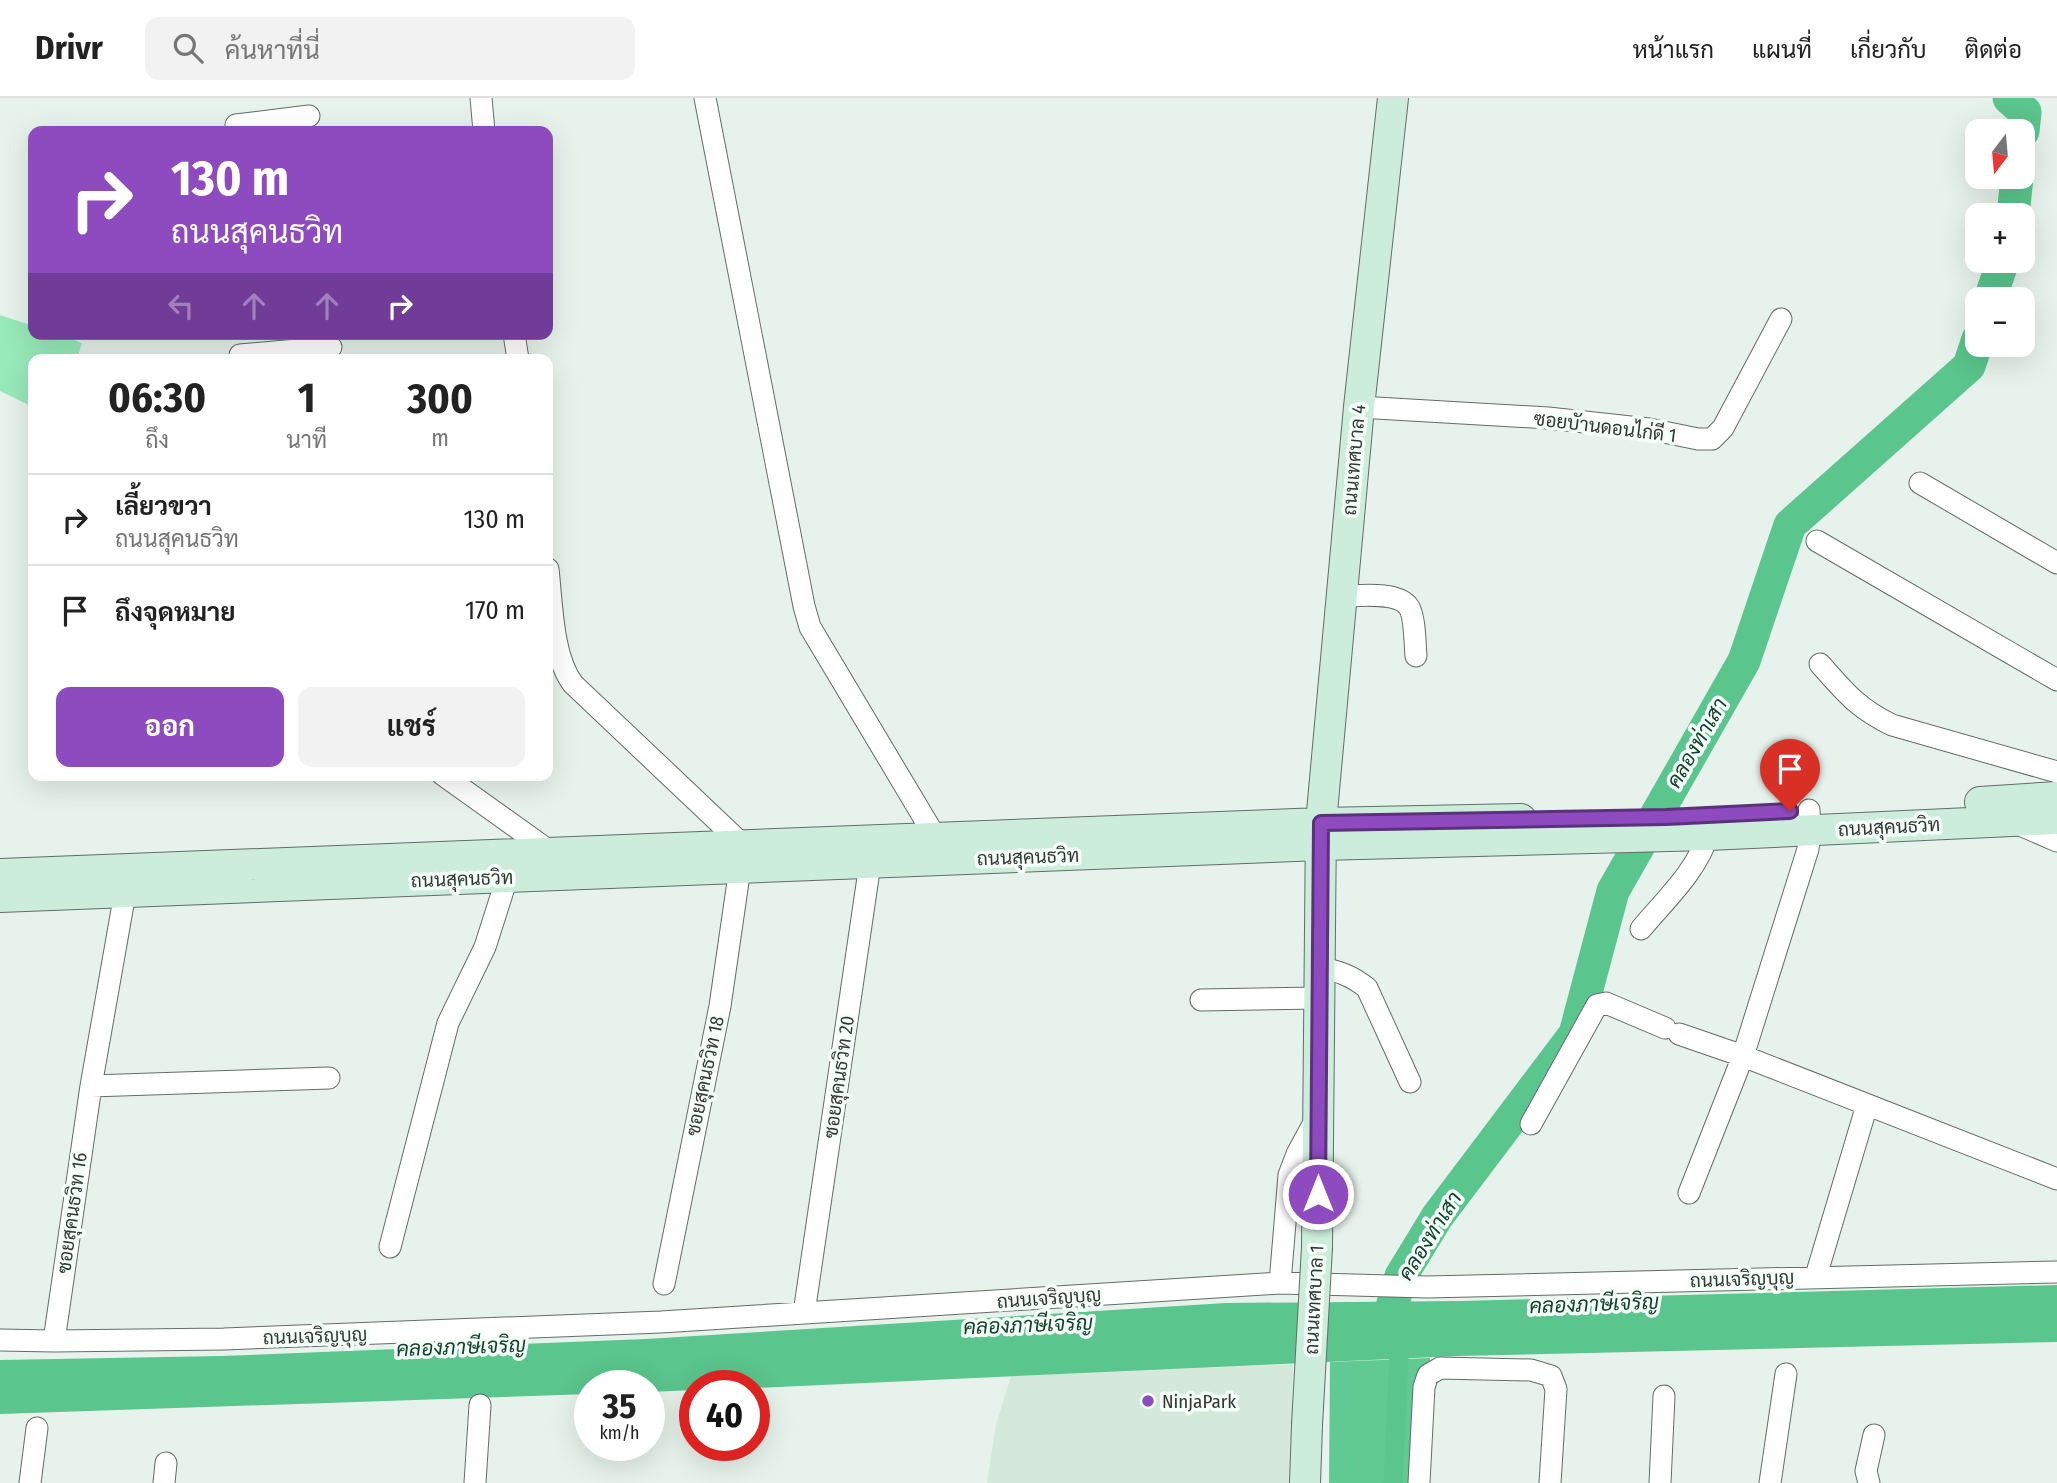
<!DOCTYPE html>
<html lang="th">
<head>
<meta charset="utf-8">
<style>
	:root { --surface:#fff; --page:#f2f2f2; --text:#222; --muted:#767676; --line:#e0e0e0; --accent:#8e4bbf }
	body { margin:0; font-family:"Fira Sans Condensed",Sarabun,sans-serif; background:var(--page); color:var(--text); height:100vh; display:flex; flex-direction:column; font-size:26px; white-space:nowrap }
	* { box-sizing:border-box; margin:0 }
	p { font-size:23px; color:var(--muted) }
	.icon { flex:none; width:38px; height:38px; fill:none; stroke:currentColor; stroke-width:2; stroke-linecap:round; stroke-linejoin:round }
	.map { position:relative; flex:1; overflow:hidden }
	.sheet { position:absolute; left:28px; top:256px; width:525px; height:427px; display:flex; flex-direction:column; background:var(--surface); border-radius:14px; box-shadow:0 7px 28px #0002 }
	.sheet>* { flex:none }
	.top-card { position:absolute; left:28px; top:28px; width:525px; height:214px; border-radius:14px; box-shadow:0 7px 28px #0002; background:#8e4bbf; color:#fff; overflow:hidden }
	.needle { width:46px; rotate:196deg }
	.controls { position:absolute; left:1965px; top:21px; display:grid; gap:14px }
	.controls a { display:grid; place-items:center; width:70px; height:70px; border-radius:14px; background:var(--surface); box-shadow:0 7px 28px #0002; font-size:35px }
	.speed { position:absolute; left:574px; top:1272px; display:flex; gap:14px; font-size:35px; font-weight:700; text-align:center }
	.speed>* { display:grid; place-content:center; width:91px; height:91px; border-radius:50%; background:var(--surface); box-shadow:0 7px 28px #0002; line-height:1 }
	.speed small { font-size:18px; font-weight:400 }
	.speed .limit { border:10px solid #d22; background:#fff; color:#111 }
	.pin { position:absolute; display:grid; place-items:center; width:60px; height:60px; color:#fff; margin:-72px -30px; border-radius:50% 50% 50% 0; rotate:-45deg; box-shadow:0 0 7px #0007 }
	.pin .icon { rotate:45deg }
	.me { position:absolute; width:77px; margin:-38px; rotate:0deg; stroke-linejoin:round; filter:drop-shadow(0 0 5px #0008) }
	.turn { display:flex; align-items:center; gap:24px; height:147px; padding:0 28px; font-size:32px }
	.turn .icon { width:91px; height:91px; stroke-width:2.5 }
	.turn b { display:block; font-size:49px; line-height:60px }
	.lanes { display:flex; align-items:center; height:66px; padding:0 28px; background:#0003; justify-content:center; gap:35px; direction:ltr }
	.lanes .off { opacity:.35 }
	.eta { display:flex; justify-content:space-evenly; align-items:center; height:119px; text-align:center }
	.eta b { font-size:42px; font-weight:700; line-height:49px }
	.cta { display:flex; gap:14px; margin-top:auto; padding:14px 28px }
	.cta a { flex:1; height:80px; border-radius:14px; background:var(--accent); color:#fff; font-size:28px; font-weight:700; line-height:80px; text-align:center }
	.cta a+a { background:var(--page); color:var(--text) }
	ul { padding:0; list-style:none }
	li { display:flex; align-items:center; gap:21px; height:91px; padding:0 28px; border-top:2px solid var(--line) }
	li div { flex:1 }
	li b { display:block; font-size:26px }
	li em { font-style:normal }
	header { display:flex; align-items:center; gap:42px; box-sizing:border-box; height:98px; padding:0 35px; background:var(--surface); border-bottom:2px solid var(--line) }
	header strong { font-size:33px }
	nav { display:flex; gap:38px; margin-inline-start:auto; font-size:24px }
	.search { width:490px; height:63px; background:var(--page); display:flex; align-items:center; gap:18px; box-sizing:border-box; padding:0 24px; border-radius:14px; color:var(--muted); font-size:26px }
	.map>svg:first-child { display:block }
	.built { fill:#d5e8dc }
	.green { fill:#97e9ba }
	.forest { fill:#60ca92 }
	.water { fill:#5ac58d }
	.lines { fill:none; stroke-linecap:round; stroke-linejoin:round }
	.canal { stroke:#5ac58d; stroke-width:19 }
	.river { stroke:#5ac58d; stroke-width:33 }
	.street-casing { stroke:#626d66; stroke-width:23 }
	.secondary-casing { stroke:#626d66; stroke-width:32 }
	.street { stroke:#fff; stroke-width:21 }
	.secondary { stroke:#cceddc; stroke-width:30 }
	.secondary-bridge-casing { stroke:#626d66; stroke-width:32; stroke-linecap:butt }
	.secondary-bridge { stroke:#cceddc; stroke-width:30 }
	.route-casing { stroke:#5c317c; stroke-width:18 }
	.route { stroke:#8e4bbf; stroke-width:12 }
	.poi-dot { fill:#8e4bbf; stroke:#f5fff9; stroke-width:2.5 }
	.labels { text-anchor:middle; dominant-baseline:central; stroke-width:7; stroke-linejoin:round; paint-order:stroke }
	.street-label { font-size:19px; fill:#333734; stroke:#f5fff9 }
	.poi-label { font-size:19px; fill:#333734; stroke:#f5fff9; text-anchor:start }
	.water-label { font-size:21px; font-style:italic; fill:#14412a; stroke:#f5fff9 }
</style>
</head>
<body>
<header>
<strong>Drivr</strong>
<div class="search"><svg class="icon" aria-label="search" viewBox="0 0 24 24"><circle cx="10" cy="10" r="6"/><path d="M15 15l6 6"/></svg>ค้นหาที่นี่</div>
<nav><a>หน้าแรก</a><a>แผนที่</a><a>เกี่ยวกับ</a><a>ติดต่อ</a></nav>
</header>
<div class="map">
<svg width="2057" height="1385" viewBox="0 0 2057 1385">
	<rect width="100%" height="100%" fill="#e6f2eb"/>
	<path class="built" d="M1293 1266 1291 1385H987L996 1327 1011 1278Z"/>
	<path class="green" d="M0 217 33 228V236H57L82 245 77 261H33V309L0 293Z"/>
	<path class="forest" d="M1430 1260 1421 1385H1329L1330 1264Z"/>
	<path class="water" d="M2057 1187V1244L1458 1258 754 1290 695 1288V1292L649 1294V1288H590V1296L0 1316V1262L222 1258 646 1241 1226 1205 1462 1203Z"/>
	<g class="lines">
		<path class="canal" d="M1393 1385 1400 1236"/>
		<path class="river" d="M2009 0 2025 14 2023 33
			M2013 117 2017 79
			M1990 201 2003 163
			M1385 1233 1401 1178 1437 1119 1575 936 1613 793 1744 563 1790 427 1969 268 1978 241"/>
		<g class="street-casing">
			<path id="street" d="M481 0 484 33
				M705 0 804 508 810 529 936 740
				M236 27 309 18
				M514 236 518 261
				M240 257 331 249
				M1359 309 1548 320 1649 331 1698 341H1712L1723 330 1781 221
				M1920 385 2057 465
				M1817 443 2057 582
				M548 471C552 505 552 558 573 586L744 748
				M1342 498C1359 498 1396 493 1408 508 1415 516 1415 547 1416 558
				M1820 566C1845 594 1857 610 1892 627L2057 674
				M443 677 555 757
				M1809 712 1810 733 1808 751 1743 958 2057 1081
				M2018 726 2057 743
				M1641 831C1666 801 1696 774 1708 737
				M1320 870C1339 873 1352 878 1367 890L1410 984
				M1201 902 1319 900
				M1679 936 1743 958 1689 1095
				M91 988 329 980
				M1531 1026 1597 907 1606 905 1665 930
				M390 1149 448 925 485 849 507 780
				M1816 1178 1867 1007
				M1280 1185 1289 1077 1297 1056 1317 1019
				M664 1186 720 908 740 770
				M804 1215 870 766 868 752
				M0 1242 54 1243 224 1241 661 1224 1280 1185 1427 1189 2057 1174
				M54 1243 91 988 125 795
				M30 1385 37 1330
				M164 1385 166 1365
				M475 1385 480 1307
				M1419 1385 1424 1289 1428 1277 1440 1270 1531 1272 1551 1278 1556 1291 1550 1385
				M1660 1385 1664 1298
				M1770 1385 1786 1276
				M1869 1385 1866 1373 1874 1337"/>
		</g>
		<g class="secondary-casing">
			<path id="secondary" d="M1980 704 2057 699
				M0 776 1321 725 1521 721
				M0 799 1321 747 1708 737 2057 721
				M1317 1149 1321 725 1359 309 1393 0
				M1305 1385 1307 1327"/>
		</g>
		<use href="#street" class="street"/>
		<use href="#secondary" class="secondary"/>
		<g class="secondary-bridge-casing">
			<path id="secondary-bridge" d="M1307 1327 1317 1149"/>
		</g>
		<use href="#secondary-bridge" class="secondary-bridge"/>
	</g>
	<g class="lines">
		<g class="route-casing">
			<path id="route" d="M1318 1096 1321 725 1666 719 1790 713"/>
		</g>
		<use href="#route" class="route"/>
	</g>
	<circle class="poi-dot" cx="1148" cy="1303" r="7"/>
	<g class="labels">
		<g class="street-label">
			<text transform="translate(1605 329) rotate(7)">ซอยบัานดอนไก่ดี 1</text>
			<text transform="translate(1354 362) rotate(-85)">ถนนเทศบาล 4</text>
			<text transform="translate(1889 729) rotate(-3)">ถนนสุคนธวิท</text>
			<text transform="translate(1028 759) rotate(-2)">ถนนสุคนธวิท</text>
			<text transform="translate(462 781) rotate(-2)">ถนนสุคนธวิท</text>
			<text transform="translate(705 978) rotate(-78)">ซอยสุคนธวิท 18</text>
			<text transform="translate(839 979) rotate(-82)">ซอยสุคนธวิท 20</text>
			<text transform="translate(72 1115) rotate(-82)">ซอยสุคนธวิท 16</text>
			<text transform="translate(1742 1181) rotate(-2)">ถนนเจริญบุญ</text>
			<text transform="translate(1049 1200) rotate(-4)">ถนนเจริญบุญ</text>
			<text transform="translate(1314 1202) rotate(-87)">ถนนเทศบาล 1</text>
			<text transform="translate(315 1238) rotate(-2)">ถนนเจริญบุญ</text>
		</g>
		<g class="poi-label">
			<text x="1162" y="1303">NinjaPark</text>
		</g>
		<g class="water-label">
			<text transform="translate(1697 645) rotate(-60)">คลองท่าเสา</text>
			<text transform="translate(1430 1138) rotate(-58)">คลองท่าเสา</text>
			<text transform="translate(1594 1206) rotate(-2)">คลองภาษีเจริญ</text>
			<text transform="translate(1028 1227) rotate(-2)">คลองภาษีเจริญ</text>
			<text transform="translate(461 1249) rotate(-2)">คลองภาษีเจริญ</text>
		</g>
	</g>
</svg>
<div class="controls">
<a><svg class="needle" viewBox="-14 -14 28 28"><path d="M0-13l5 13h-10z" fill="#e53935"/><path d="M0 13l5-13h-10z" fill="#767676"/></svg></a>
<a>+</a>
<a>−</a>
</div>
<div class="speed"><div>35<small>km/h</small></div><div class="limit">40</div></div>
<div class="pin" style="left:1790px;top:713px;background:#d93025"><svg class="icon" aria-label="arrive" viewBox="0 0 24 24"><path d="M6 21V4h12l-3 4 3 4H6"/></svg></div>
<svg class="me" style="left:1318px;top:1096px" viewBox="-20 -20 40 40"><circle r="17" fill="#8e4bbf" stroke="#fff" stroke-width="3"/><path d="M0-11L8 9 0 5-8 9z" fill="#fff"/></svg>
<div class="top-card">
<div class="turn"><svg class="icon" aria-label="right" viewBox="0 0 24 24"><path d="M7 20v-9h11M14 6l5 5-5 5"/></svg><div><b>130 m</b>ถนนสุคนธวิท</div></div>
<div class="lanes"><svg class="icon off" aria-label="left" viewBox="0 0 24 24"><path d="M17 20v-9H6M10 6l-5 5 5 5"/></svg><svg class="icon off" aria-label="ahead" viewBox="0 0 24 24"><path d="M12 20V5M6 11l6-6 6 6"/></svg><svg class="icon off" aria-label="ahead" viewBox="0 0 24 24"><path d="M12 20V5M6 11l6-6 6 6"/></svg><svg class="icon" aria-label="right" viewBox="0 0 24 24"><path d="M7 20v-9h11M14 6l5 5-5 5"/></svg></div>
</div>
<section class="sheet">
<div class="eta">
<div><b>06:30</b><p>ถึง</p></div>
<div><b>1</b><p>นาที</p></div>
<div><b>300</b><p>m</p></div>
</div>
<ul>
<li><svg class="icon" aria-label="right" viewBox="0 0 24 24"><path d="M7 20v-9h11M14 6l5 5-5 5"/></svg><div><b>เลี้ยวขวา</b><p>ถนนสุคนธวิท</p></div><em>130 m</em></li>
<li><svg class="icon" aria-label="arrive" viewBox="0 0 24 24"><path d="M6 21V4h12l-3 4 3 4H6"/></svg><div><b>ถึงจุดหมาย</b></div><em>170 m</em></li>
</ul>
<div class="cta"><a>ออก</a><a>แชร์</a></div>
</section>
</div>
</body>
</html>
